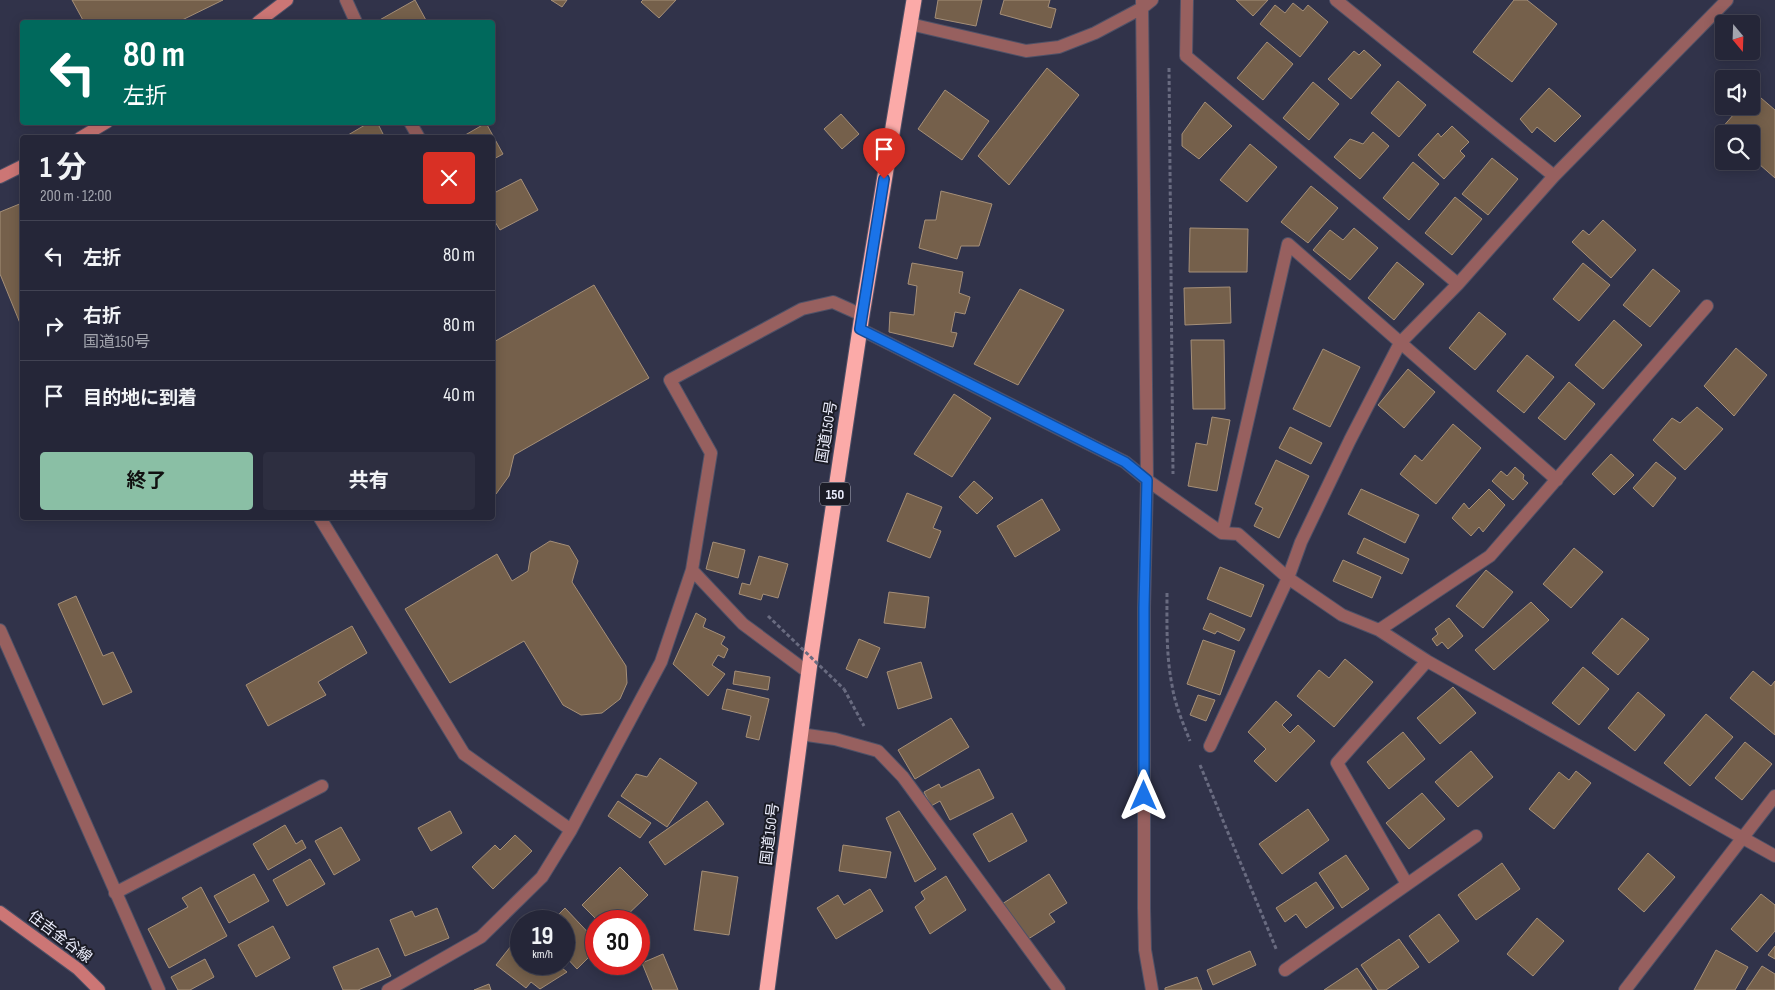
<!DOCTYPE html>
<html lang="ja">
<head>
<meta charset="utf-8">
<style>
	:root { --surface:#252638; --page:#2d2e40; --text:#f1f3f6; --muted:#a3a5ae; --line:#424353; --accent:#8abfa5 }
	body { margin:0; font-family:"Sofia Sans Condensed","Noto Sans JP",sans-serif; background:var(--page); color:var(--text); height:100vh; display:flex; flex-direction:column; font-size:19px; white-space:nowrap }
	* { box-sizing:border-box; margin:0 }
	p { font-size:16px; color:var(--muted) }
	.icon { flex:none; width:28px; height:28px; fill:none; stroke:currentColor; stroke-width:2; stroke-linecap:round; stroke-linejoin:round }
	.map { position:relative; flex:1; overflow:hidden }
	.drawer { position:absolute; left:20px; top:135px; width:475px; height:385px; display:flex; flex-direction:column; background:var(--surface); border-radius:5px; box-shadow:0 2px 12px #0003,0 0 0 1px var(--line) }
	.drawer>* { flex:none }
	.hud { position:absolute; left:20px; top:20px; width:475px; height:105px; border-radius:5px; box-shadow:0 2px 12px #0003,0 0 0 1px var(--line); background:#00695c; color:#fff; overflow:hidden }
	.needle { width:32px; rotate:161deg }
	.fabs { position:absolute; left:1715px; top:15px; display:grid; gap:10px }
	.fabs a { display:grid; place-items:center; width:45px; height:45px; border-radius:5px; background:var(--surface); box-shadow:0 2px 12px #0003,0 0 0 1px var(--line); font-size:25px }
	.speed { position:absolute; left:510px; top:910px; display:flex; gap:10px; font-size:25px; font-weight:700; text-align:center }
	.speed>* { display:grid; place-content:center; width:65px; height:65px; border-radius:50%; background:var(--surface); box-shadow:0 2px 12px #0003,0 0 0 1px var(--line); line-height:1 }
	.speed small { font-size:12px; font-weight:400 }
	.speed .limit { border:8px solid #d22; background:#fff; color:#111 }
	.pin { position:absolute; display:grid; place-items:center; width:42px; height:42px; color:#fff; margin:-51px -21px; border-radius:50% 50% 50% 0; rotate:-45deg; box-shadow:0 0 5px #0007 }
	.pin .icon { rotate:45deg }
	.me { position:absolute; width:55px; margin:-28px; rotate:0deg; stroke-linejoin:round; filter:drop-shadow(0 0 4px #0008) }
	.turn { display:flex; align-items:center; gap:18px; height:105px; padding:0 20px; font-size:22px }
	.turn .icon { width:65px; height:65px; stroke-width:2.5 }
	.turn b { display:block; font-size:35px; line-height:42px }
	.round { display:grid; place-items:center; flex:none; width:52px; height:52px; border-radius:5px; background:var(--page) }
	.summary { display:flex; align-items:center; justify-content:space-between; height:85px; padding:0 20px }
	h1 { font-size:30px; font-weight:700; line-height:38px }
	.cta { display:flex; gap:10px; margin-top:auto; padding:10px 20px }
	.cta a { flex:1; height:58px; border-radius:5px; background:var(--accent); color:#111; font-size:20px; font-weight:700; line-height:58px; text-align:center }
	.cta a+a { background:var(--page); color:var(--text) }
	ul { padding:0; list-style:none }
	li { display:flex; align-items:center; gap:15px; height:70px; padding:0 20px; border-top:1px solid var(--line) }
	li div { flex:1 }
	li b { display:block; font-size:19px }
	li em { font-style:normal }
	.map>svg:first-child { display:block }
	.building { fill:#75604b; stroke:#a58f78 }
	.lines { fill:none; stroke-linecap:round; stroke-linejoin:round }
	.street-casing { stroke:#4f5167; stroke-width:14 }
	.secondary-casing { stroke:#4f5167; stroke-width:14 }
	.highway-casing { stroke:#4f5167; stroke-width:17 }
	.path { stroke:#696b80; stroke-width:3; stroke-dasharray:4 2.5; stroke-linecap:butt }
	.street { stroke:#97605f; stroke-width:12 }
	.secondary { stroke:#cc7675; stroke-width:12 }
	.highway { stroke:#fbaaa8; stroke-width:15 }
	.path-bridge { stroke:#696b80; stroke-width:3; stroke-dasharray:4 2.5; stroke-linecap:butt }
	.route-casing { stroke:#114b97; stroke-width:12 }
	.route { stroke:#1a73e8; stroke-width:9 }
	.labels { text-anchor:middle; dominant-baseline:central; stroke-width:4; stroke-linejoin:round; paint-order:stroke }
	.shield { fill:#1b1c26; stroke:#adafbc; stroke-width:1 }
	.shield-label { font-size:14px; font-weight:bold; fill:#eceefd }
	.street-label { font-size:15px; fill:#eceefd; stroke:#1b1c26 }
</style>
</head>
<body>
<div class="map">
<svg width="1775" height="990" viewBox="0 0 1775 990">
	<rect width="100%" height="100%" fill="#31334a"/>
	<path class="building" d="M72 0H223L178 22H84Z
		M415 0 427 22H376Z
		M551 0H567L562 7Z
		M643 0H676L659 18 641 2Z
		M938 0H982L976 26 935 18Z
		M1004 0H1050L1048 7 1056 9 1051 28 1000 14Z
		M1236 0H1268L1253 16Z
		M1514 0H1527L1557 24 1512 82 1473 52Z
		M1293 3 1303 11 1308 5 1328 22 1300 57 1260 24 1275 5 1285 13Z
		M1267 42 1293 64 1263 100 1237 78Z
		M1364 50 1381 65 1351 99 1328 79 1354 51 1359 55Z
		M1047 68 1079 95 1009 185 978 156Z
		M1398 81 1426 105 1399 137 1371 113Z
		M1313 82 1339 104 1309 140 1283 118Z
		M1549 88 1581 116 1555 142 1537 127 1532 133 1520 119Z
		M945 90 989 121 962 160 918 129Z
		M1754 92 1775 110V178L1751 157V134H1726L1721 129 1741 106H1751V95Z
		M1205 102 1232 126 1199 159 1182 146V134Z
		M841 114 859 134 842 149 824 129Z
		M370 122H377L385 138H343Z
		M486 123 503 154 492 160V138H460Z
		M1452 126 1469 142 1460 151 1465 156 1444 179 1418 155 1438 133 1441 137Z
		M1373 132 1389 146 1360 179 1334 157 1350 139 1363 144Z
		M1250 144 1277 167 1247 202 1220 180Z
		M1492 158 1518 179 1488 215 1462 194Z
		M1413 162 1439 184 1409 220 1383 198Z
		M521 179 538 210 500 230 492 217V194Z
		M1311 186 1338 208 1308 243 1281 222Z
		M941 191 992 204 979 246H961L957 259 919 248 925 220H936Z
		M1455 197 1482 219 1452 255 1425 233Z
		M22 203V328L0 274V212Z
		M1603 220 1636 250 1611 278 1572 242 1583 230 1589 235Z
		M1190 228 1248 229 1247 272H1189Z
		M1354 228 1378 248 1350 280 1313 250 1330 230 1343 240Z
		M1397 262 1424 284 1394 320 1368 298Z
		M912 263 963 272 959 293 970 297 965 314 955 312 951 332 957 333 953 347 889 332 890 312 914 315 917 286 908 284Z
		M1583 263 1610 285 1579 321 1553 299Z
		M1653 269 1680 291 1650 327 1623 305Z
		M594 285 649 378 514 455 509 476 496 494 492 496V343Z
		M1230 287 1231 323 1185 325 1184 288Z
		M1020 289 1064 310 1018 385 974 364Z
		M1479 312 1506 334 1475 370 1449 348Z
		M1614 320 1642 345 1603 389 1575 365Z
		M1191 340H1224L1225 409H1193Z
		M1736 348 1767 375 1734 416 1704 386Z
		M1323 349 1360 367 1330 427 1293 409Z
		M1527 355 1554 377 1524 413 1497 391Z
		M1408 369 1435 392 1404 428 1378 405Z
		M1569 382 1595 404 1565 440 1538 418Z
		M954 394 991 418 952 477 914 454Z
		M1697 407 1723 429 1685 470 1653 440 1672 418 1680 423Z
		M1212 417 1230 420 1217 491 1188 486 1196 443 1207 445Z
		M1453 424 1481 448 1436 504 1400 474 1415 455 1422 461Z
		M1290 427 1322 443 1311 464 1279 448Z
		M1611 454 1634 475 1614 495 1592 474Z
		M1276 460 1309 476 1279 538 1254 526 1263 508 1255 504Z
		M1656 462 1676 478 1653 507 1633 488Z
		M1515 467 1524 475 1523 479 1528 483 1513 500 1492 481 1501 471 1507 476Z
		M974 481 993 498 977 514 959 497Z
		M1361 489 1419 515 1405 543 1348 514Z
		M1489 489 1505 505 1483 532 1479 527 1471 536 1452 518 1464 503 1469 509Z
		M907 493 942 507 933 528 941 531 930 558 887 541Z
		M1042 499 1060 530 1015 557 997 526Z
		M1364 538 1409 559 1402 574 1357 553Z
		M550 541 569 546 578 561 572 582 626 666 627 683 620 699 602 713 581 715 563 705 524 641 450 683 405 609 497 554 512 581 528 571 531 553Z
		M713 542 745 550 738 578 706 569Z
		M1574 548 1603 572 1571 608 1543 584Z
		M759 556 788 564 778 598 763 594 761 600 739 594 742 583 750 585Z
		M1343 560 1381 577 1372 598 1333 581Z
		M1220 567 1264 585 1251 617 1207 599Z
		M1486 570 1513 592 1483 628 1456 606Z
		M889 592 929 597 925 628 884 623Z
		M76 596 103 656 113 652 132 692 103 705 58 604Z
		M1531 602 1549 620 1494 670 1475 650Z
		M696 613 706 619 703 627 725 637 721 644 728 649 724 658 718 655 712 665 725 674 708 696 673 664Z
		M1210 613 1245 629 1239 641 1217 631 1215 634 1203 629Z
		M1449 618 1463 636 1448 649 1442 642 1437 646 1432 639 1438 634 1435 629Z
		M1622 618 1649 639 1618 675 1592 653Z
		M352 626 367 653 318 682 326 695 268 726 246 685Z
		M859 639 880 648 867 678 846 669Z
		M1203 640 1235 651 1220 695 1187 684Z
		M1345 659 1373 682 1334 727 1297 696 1319 670 1329 678Z
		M921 662 932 698 898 709 887 672Z
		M1583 667 1609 689 1579 725 1552 703Z
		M735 671 770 677 768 690 733 684Z
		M1753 671 1771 686 1775 681V735L1730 698Z
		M1453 687 1476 713 1440 744 1417 718Z
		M727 689 769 699 759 740 746 737 751 716 722 709Z
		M1638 692 1665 715 1635 751 1608 728Z
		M1198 695 1215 700 1206 721 1190 715Z
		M1276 701 1292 715 1282 725 1290 733 1298 725 1315 741 1276 782 1254 761 1266 749 1248 732Z
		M1706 714 1733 737 1690 786 1664 763Z
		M951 718 969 747 915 779 898 750Z
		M1403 732 1425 759 1389 789 1367 762Z
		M1745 742 1772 764 1742 800 1715 778Z
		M1471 751 1493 777 1458 807 1435 782Z
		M660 758 697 783 667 827 621 796 636 774 647 777Z
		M979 769 994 798 950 820 940 801 931 806 924 792 939 784 941 788Z
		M1576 771 1591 783 1554 829 1529 809 1559 772 1569 780Z
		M1422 793 1445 819 1409 849 1386 823Z
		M618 801 651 823 640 838 608 816Z
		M707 801 724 824 665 865 649 842Z
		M1308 809 1329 840 1282 874 1259 844Z
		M450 811 462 833 431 851 418 828Z
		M899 811 936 869 915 882 886 818Z
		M1012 813 1027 841 989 862 973 834Z
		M285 825 296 844 302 840 306 848 268 870 253 844Z
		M341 827 360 860 334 875 315 841Z
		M515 835 532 851 493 889 472 867 495 845 500 850Z
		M843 845 891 852 886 878 839 871Z
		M1648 853 1675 877 1644 912 1618 889Z
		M1346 855 1369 889 1342 908 1319 873Z
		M310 859 325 884 287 906 273 880Z
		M1502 863 1520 889 1476 920 1458 895Z
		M620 867 648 895 621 921H598L582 905Z
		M702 871 738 877 729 935 694 930Z
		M254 874 269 901 229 923 214 896Z
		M1049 874 1067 903 1049 914 1055 922 1025 941 1002 904Z
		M946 876 966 910 930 934 915 907 925 899 921 892Z
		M1316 882 1334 908 1306 928 1296 914 1285 922 1276 908Z
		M201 887 227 936 169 968 148 929 188 907 182 898Z
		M870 889 883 911 836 939 817 908 838 895 844 905Z
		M1761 894 1775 905V931L1757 952 1731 929Z
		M437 908 449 938 405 956 390 920 412 911 415 917Z
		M565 908 596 941V950L577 969 564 955V921H543L552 913 556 917Z
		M1439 914 1459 941 1429 963 1409 936Z
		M1537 918 1564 941 1533 976 1507 954Z
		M273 926 290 958 256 977 238 945Z
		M1399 939 1419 967 1386 990H1378L1361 965Z
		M511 946 518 951 521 947V964H557L567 972 540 989 531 982 526 988 496 965Z
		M1775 946V959L1768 955Z
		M378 948 391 976 358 990H343L333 967Z
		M1716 950 1748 967 1735 990H1694Z
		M1250 951 1256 965 1213 985 1207 970Z
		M663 954 678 990H653L642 963Z
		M205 959 214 977 190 990H178L171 977Z
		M1762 966 1775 974V990H1746Z
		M1357 968 1372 990H1324Z
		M1197 977 1202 990H1165V988Z
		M489 984 491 990H474Z"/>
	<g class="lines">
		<g class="street-casing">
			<path id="street" d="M346 0 356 22
				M1142 0 1147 480 1144 608V908L1145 950 1152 990
				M1187 0 1186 56 1458 284
				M1336 0 1554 176
				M910 24 1026 51 1059 47 1095 33 1142 8 1152 0
				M410 122 419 138
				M860 329 1125 462 1147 480 1222 533 1238 534 1288 578 1342 615 1379 630 1427 661 1775 856
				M320 518 464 754 571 830
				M1222 533 1288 244 1557 480
				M692 570 743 624 809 673
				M0 630 159 990
				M1379 630 1490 556 1707 306
				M800 734 835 739 878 751 903 777 1059 990
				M1210 746 1288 578 1301 542 1350 440 1400 343 1458 284 1554 176 1727 0
				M1407 884 1337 763 1427 661
				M115 893 322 786
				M1285 970 1476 836
				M388 990 481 937 542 877 571 830 661 662 692 570 711 453 670 380 802 309 833 302 862 315
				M1625 990 1775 796"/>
		</g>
		<g class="secondary-casing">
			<path id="secondary" d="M258 22 287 0
				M80 138 107 122
				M0 177 22 166
				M0 912 78 969 99 990"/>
		</g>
		<g class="highway-casing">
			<path id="highway" d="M767 990 811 655 862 315 914 0"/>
		</g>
		<path class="path" d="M1169 68 1173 474
			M1167 593C1167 624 1166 655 1172 685 1175 705 1183 723 1190 741
			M844 689 864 726
			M1200 765 1277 951"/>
		<use href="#street" class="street"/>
		<use href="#secondary" class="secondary"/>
		<use href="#highway" class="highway"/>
		<path class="path-bridge" d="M768 616 844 689"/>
	</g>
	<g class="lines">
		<g class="route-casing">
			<path id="route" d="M884 179 860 329 1125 462 1147 480 1144 608V796"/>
		</g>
		<use href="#route" class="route"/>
	</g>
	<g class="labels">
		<rect class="shield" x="820" y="482.5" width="30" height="23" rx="4"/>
		<g class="shield-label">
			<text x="835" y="494">150</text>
		</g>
		<g class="street-label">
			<text transform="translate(827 432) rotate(-81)">国道150号</text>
			<text transform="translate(770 834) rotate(-83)">国道150号</text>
			<text transform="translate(60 937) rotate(37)">住吉金谷線</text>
		</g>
	</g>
</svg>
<div class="fabs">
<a><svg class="needle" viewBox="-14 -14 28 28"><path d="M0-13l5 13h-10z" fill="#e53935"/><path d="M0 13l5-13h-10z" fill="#a3a5ae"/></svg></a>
<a><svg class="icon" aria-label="sound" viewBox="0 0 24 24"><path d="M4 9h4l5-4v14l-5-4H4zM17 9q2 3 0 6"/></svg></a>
<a><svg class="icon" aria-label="search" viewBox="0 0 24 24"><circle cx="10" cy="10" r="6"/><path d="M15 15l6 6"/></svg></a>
</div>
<div class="speed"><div>19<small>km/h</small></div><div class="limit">30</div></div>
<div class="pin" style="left:884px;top:179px;background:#d93025"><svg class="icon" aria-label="arrive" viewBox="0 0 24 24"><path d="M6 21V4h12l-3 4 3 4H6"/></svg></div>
<svg class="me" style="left:1144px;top:796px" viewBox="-20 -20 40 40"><path d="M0-17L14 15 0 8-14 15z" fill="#1a73e8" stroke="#fff" stroke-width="4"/></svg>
<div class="hud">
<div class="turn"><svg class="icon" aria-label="left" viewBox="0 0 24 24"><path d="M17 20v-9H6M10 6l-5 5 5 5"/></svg><div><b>80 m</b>左折</div></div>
</div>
<section class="drawer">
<div class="summary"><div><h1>1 分</h1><p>200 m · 12:00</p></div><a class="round" style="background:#d93025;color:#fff"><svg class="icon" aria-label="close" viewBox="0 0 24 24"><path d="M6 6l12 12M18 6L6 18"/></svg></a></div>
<ul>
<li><svg class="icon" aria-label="left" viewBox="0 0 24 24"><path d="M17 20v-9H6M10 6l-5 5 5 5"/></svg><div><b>左折</b></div><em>80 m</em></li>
<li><svg class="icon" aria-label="right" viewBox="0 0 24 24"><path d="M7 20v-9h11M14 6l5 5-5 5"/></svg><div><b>右折</b><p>国道150号</p></div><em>80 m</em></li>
<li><svg class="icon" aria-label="arrive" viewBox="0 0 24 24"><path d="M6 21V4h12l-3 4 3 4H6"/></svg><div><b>目的地に到着</b></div><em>40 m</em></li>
</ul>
<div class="cta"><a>終了</a><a>共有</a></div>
</section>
</div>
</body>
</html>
